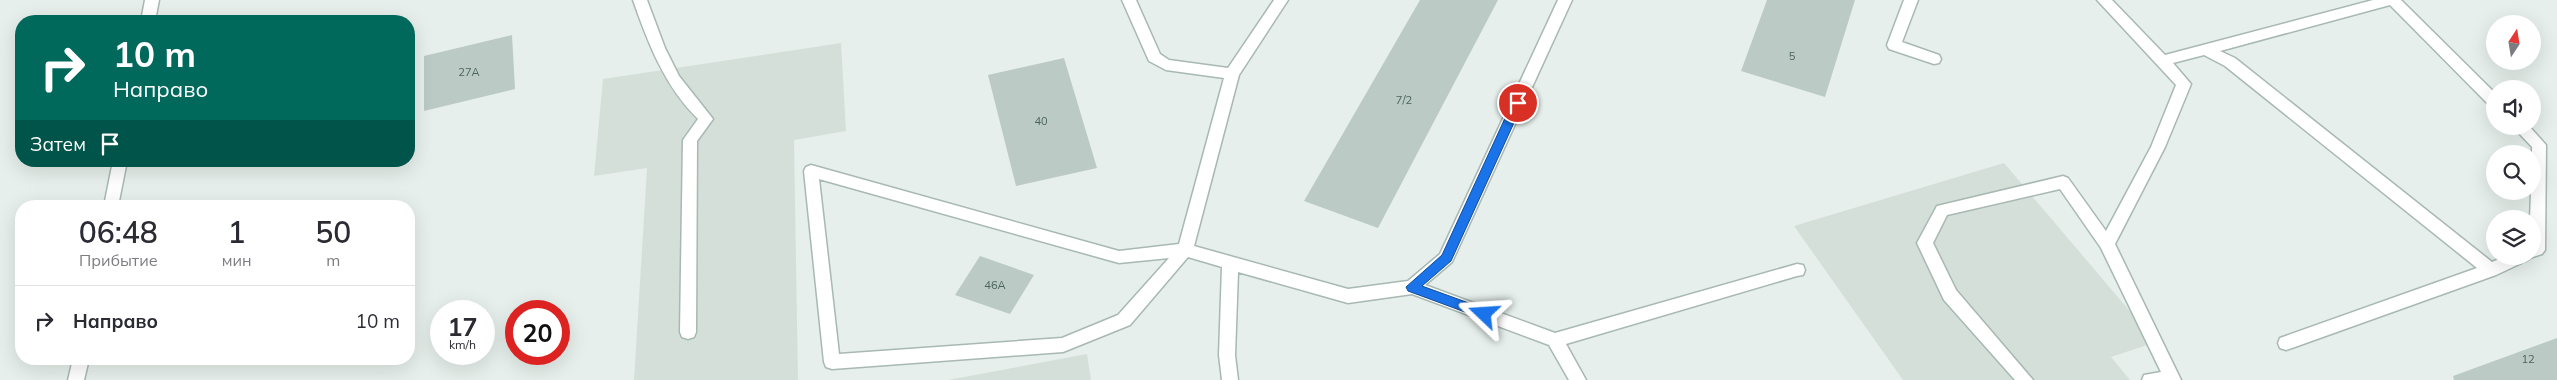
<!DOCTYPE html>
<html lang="ru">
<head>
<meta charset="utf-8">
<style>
	:root { --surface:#fff; --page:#f2f2f3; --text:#2b2b33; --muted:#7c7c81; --line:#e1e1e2 }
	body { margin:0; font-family:Mulish,sans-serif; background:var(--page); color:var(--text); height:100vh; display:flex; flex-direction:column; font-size:19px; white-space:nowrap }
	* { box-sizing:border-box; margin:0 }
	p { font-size:16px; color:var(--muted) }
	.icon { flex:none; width:28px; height:28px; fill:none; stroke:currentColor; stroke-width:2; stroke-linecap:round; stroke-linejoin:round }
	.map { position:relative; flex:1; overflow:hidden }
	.side { position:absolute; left:15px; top:200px; width:400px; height:165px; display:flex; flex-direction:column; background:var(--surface); border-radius:20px; box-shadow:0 5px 20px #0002 }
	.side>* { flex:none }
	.guide { position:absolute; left:15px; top:15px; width:400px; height:152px; border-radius:20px; box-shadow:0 5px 20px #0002; background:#00695c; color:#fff; overflow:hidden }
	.needle { width:32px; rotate:12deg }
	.fabs { position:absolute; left:2486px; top:15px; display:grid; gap:10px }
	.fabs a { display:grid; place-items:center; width:55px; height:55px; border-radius:50%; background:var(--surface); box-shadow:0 5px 20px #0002; font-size:25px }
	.speed { position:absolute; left:430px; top:300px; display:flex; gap:10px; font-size:25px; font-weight:700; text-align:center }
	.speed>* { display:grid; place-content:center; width:65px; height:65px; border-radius:50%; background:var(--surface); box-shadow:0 5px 20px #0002; line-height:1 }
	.speed small { font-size:12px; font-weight:400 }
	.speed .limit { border:8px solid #d22; background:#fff; color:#111 }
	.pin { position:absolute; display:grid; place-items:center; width:42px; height:42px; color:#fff; margin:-21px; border:2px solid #fff; border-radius:50%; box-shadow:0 1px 5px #0007 }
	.me { position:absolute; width:55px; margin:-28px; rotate:290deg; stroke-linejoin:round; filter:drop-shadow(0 0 4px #0008) }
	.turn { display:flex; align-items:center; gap:18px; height:105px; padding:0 15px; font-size:22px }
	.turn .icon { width:65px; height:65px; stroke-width:2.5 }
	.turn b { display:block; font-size:35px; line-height:42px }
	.then { display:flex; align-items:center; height:48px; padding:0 15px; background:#0003; gap:10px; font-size:19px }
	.eta { display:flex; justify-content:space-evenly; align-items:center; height:85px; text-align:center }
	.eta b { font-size:30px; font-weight:600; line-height:35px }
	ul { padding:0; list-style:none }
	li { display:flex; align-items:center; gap:15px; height:70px; padding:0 15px; border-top:1px solid var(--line) }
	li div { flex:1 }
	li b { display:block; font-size:19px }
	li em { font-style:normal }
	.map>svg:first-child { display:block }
	.built { fill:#d4dfda }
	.building { fill:#bbcac4 }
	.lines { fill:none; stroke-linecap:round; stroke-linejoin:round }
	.minor-casing { stroke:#a8b8b2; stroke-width:3 }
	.minor { fill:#fff; fill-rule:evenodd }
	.route { fill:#1a73e8; stroke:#114b97 }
	.labels { text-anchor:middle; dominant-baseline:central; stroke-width:4; stroke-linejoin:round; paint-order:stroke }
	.number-label { font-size:11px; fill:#4a645c }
</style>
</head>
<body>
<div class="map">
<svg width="2557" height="380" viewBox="0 0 2557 380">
	<rect width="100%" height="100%" fill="#e6efeb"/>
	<path class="built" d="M841 43 846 131 794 140 798 380H634L647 168 594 176 603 79Z
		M2004 163 2156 342 2111 357 2130 380H1903L1794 226Z
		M1087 354 1091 380H948Z"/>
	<path class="building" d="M1420 0H1498L1378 228 1304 201Z
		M1767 0H1855L1825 97 1741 71Z
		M512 35 515 89 424 111V56Z
		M1064 58 1097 168 1016 186 988 75Z
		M980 256 1034 275 1010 314 955 295Z
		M2557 338V380H2454L2453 376Z"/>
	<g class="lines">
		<g class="minor-casing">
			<path id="minor" d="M145 0H159L155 21H141Z
				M633 0H647L665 48 679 76 713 119 697 141 696 332 694 337 688 339 682 337 680 332 683 140 698 119C665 87 648 43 633 0Z
				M1122 0H1136L1160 54 1169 60 1228 68 1274 0H1288L1239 75 1194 246 1348 289 1408 281 1440 254 1558 0H1572L1452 262 1425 285 1555 333 1797 264 1803 265 1805 270 1803 275 1797 276 1566 344 1586 380H1569L1549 345 1412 294 1348 303 1238 272 1235 355 1238 380H1222L1219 355 1222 267 1188 257 1130 325 1063 352 832 369 826 367 824 362 804 171 806 167 811 165 1119 251 1179 244 1224 78 1166 70 1149 61ZM819 179 1119 263 1169 258 1118 315 1062 338 839 354Z
				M1904 0H1918L1902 42 1939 55 1941 59 1939 63 1934 64 1889 49 1887 45Z
				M2097 0H2112L2165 55 2373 0H2401L2495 93V107L2490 106 2390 5 2220 51 2235 58 2492 262 2506 256H2532V219H2530L2531 191H2532V147L2512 126H2529L2546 145 2545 250 2542 254 2530 258 2528 260 2496 275 2292 348 2286 350 2280 348 2278 343 2280 338 2477 268 2225 66 2204 55 2173 63 2191 84 2165 147 2115 244 2181 380H2142L2144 375 2161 372 2101 248 2060 189 1947 215 1933 243 1956 290 2033 380H2015L1944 300 1917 243 1937 206 2063 176 2068 178 2106 231 2151 147 2176 85Z
				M113 161H127L118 206H104Z
				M73 359H89L84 380H68Z"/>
		</g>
		<use href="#minor" class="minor"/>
	</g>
	<path class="route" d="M1518 99 1523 103 1451 261 1422 286 1488 310 1490 314 1484 319 1408 291 1406 287 1442 255 1512 103Z"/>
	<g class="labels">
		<g class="number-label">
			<text x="1792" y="56">5</text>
			<text x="469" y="72">27А</text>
			<text x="1404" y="100">7/2</text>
			<text x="1041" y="121">40</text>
			<text x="995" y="285">46А</text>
			<text x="2528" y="359">12</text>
		</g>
	</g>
</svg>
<div class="fabs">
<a><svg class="needle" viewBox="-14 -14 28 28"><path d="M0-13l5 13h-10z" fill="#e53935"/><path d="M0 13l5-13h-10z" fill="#7c7c81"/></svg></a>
<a><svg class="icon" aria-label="sound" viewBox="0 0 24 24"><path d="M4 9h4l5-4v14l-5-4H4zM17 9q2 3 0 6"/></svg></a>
<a><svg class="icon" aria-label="search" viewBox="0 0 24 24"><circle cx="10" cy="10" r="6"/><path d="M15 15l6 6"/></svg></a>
<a><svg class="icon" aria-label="layers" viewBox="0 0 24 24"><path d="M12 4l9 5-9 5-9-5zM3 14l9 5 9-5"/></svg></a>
</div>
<div class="speed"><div>17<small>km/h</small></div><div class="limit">20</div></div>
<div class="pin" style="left:1518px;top:103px;background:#d93025"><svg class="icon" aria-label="arrive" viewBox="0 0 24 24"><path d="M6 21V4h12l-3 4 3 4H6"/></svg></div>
<svg class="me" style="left:1484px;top:314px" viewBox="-20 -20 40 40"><path d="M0-17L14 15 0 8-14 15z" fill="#1a73e8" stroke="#fff" stroke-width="4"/></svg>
<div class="guide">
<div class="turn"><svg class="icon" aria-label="right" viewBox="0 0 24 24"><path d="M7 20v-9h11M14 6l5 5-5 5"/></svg><div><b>10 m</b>Направо</div></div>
<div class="then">Затем<svg class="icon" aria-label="arrive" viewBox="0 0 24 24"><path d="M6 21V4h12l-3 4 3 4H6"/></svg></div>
</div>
<section class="side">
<div class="eta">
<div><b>06:48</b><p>Прибытие</p></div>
<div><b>1</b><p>мин</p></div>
<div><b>50</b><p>m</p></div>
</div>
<ul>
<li><svg class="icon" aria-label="right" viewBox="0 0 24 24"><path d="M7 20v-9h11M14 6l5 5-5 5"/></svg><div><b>Направо</b></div><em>10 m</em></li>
</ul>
</section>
</div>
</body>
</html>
